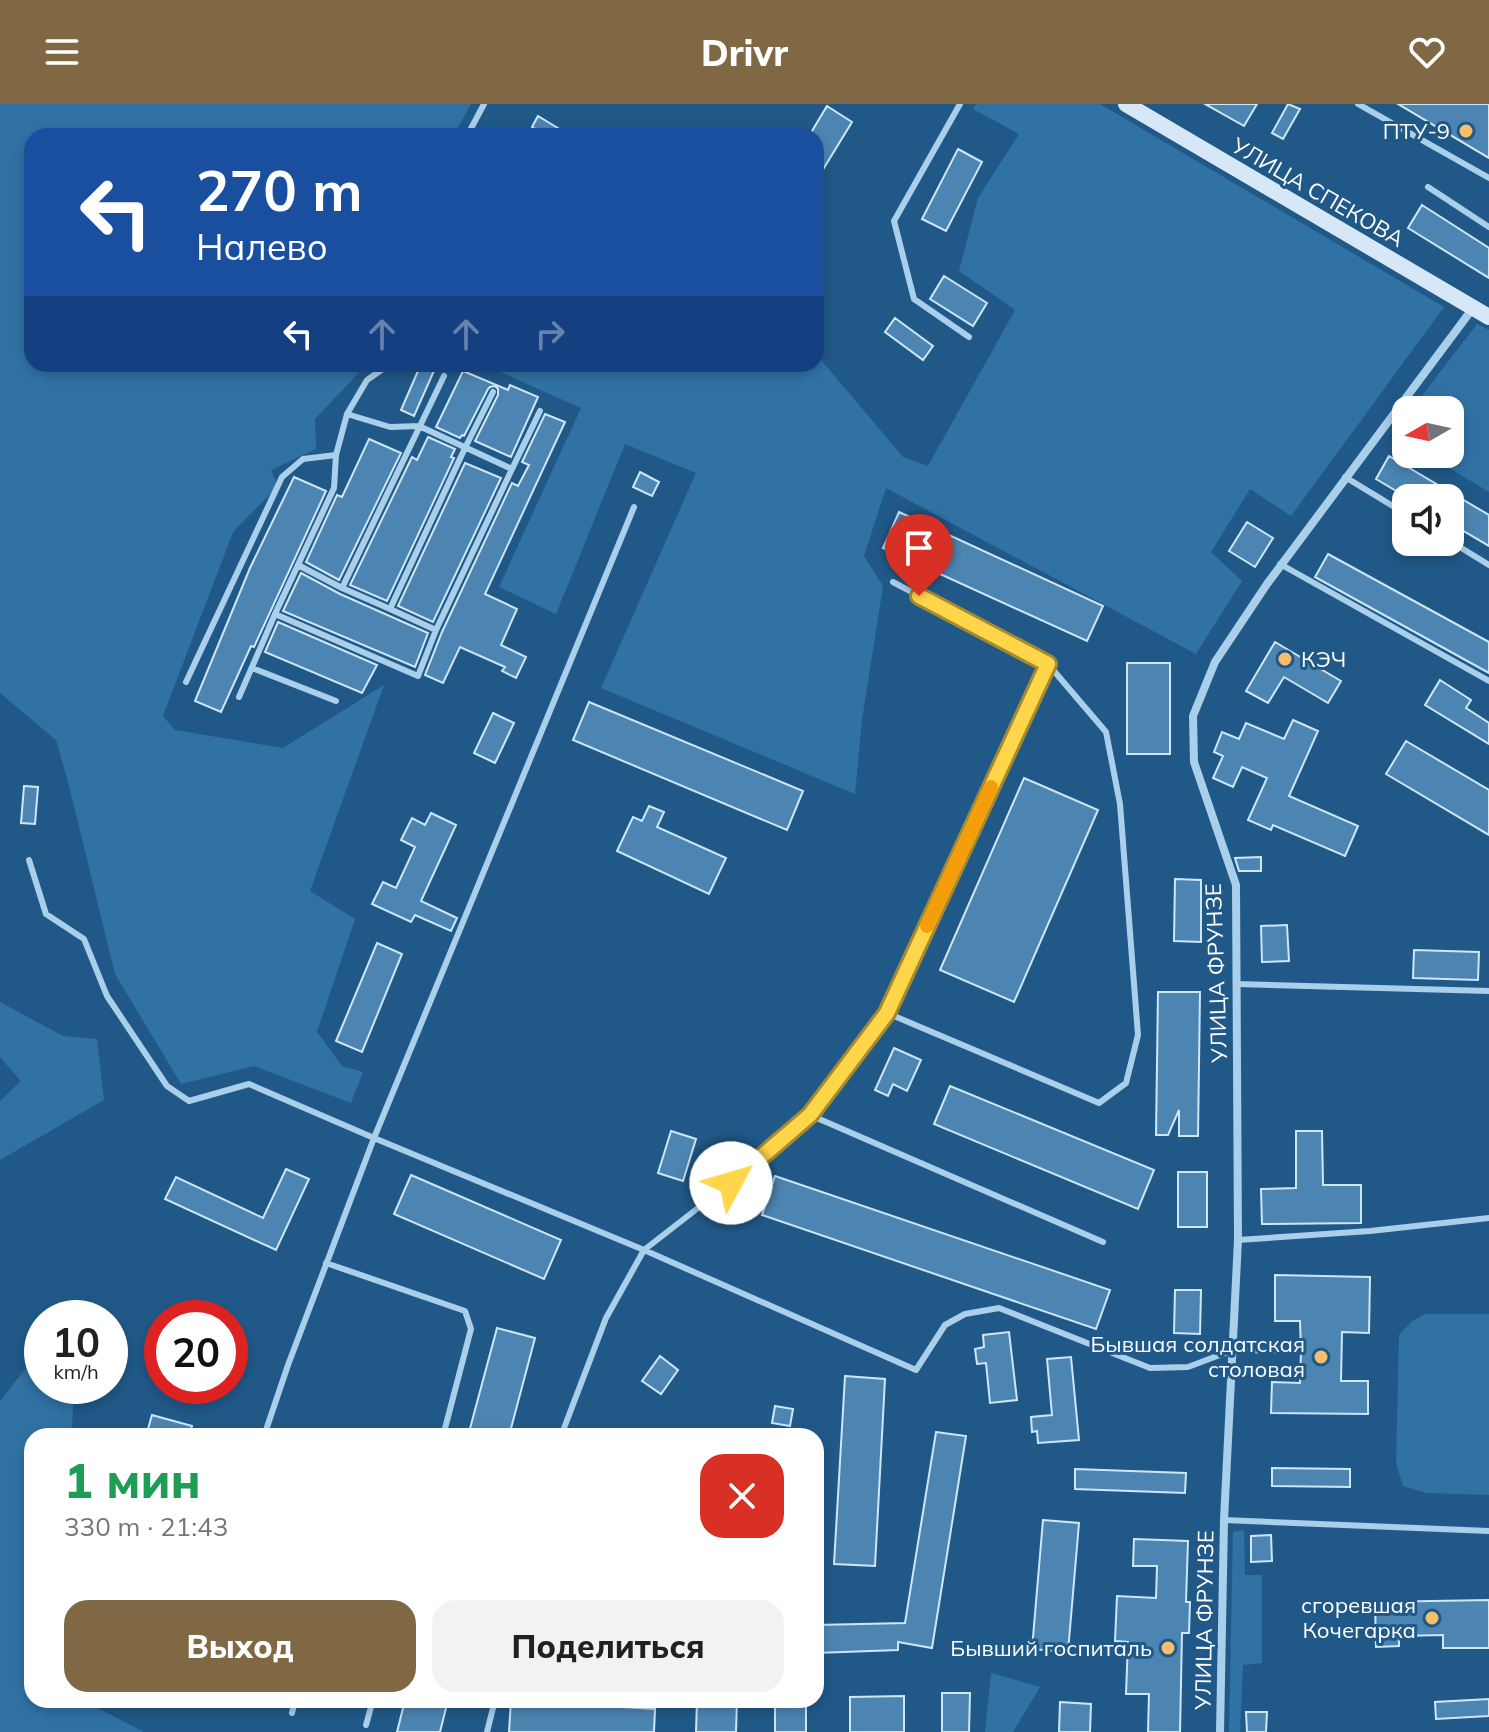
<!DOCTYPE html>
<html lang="ru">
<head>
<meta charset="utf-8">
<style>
	:root { --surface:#fff; --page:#f2f2f2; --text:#202124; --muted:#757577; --accent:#816844 }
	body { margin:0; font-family:Mulish,sans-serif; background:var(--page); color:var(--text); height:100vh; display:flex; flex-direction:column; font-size:30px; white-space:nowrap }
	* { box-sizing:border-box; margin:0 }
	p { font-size:26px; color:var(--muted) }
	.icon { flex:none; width:44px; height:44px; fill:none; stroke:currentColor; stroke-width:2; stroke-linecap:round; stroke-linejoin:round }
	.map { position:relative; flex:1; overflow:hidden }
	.drawer { position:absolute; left:24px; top:1324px; width:800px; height:280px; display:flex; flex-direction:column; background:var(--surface); border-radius:24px; box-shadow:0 4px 12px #0003 }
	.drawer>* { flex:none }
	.guide { position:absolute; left:24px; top:24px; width:800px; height:244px; border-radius:24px; box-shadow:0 4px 12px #0003; background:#1a4fa0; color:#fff; overflow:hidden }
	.needle { width:52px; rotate:261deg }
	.fabs { position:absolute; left:1392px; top:292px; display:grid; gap:16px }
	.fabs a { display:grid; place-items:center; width:72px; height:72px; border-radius:16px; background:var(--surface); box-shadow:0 4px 12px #0003; font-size:40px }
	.speed { position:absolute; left:24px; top:1196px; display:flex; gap:16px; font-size:40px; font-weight:700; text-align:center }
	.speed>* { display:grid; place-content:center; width:104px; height:104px; border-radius:50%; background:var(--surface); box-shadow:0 4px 12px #0003; line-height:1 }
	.speed small { font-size:20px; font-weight:400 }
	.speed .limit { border:12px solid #d22; background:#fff; color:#111 }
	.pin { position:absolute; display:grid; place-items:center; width:68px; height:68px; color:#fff; margin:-82px -34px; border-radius:50% 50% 50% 0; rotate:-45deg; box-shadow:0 0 8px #0007 }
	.pin .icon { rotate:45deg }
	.me { position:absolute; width:88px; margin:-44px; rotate:51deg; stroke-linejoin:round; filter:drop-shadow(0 0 6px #0008) }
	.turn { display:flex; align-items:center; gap:28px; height:168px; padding:0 40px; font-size:36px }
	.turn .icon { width:104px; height:104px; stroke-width:2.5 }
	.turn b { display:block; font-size:56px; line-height:68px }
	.lanes { display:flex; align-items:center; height:76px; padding:0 40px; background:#0003; justify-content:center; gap:40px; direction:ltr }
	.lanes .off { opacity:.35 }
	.round { display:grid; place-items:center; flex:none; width:84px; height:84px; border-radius:24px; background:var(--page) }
	.head { display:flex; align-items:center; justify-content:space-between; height:136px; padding:0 40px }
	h1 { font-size:48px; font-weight:800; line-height:60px; color:#1e9e55 }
	.button { display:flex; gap:16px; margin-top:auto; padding:16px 40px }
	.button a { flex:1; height:92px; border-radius:24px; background:var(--accent); color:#fff; font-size:32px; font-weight:800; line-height:92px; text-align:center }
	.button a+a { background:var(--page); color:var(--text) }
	header { display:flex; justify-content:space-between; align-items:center; height:104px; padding:0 40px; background:var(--accent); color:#fff; font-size:36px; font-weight:800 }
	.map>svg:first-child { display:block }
	.green { fill:#3072a4 }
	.building { fill:#4c85b2; stroke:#cfe6f8; stroke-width:2 }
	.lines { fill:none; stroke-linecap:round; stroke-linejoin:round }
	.lane { stroke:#aacfea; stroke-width:6 }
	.street { stroke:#aacfea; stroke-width:8 }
	.secondary { stroke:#d6e8f8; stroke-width:16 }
	.route-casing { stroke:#a68a30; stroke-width:20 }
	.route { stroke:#ffd54a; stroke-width:14 }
	.slow { stroke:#f59e0b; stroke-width:14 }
	.poi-dot { fill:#f8bf6a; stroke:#205988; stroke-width:3 }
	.labels { text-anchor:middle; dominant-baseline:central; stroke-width:6; stroke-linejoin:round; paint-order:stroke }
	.poi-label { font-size:22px; fill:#fff; stroke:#205988; text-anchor:end }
	.street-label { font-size:22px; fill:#fff; stroke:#205988 }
</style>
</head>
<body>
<header><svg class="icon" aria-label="menu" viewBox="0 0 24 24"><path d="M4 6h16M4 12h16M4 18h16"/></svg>Drivr<svg class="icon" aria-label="heart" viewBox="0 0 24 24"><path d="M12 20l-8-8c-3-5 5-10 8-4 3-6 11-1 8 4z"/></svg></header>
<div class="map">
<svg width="1489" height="1628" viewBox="0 0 1489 1628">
	<rect width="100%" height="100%" fill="#205988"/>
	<path class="green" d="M0 0H471L453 32H32V260H367L315 315 316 345 271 366 278 382 233 428 163 612 175 626 283 644 384 581 310 787 355 815 317 928 342 962 363 968 351 999 254 962 181 980 115 870 68 678 56 636 0 589Z
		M976 0H1100L1444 203 1291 412 1250 385 1211 448 1242 477 1196 550 886 384 864 452 883 482 862 616 855 690 601 584 696 369 625 340 556 510 499 483 581 304 482 260H816V250L903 353 928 362 1015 206 959 167 978 94 1019 30 973 5Z
		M1477 220 1489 226V388L1426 350H1450V306H1411Z
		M0 898 63 932 97 935 104 996 0 1056V997L21 977 0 953Z
		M1425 1210H1489V1391L1426 1389 1403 1382 1396 1359 1399 1231 1412 1217Z
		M30 1259 42 1260V1282H75L71 1332H32V1596H82L144 1628H0V1297Z
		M1244 1426 1245 1471H1262V1559L1243 1561 1240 1628H1229L1233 1428Z
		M991 1569 1040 1583 1013 1628H985Z"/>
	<path class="building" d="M1205 0H1257L1244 22Z
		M1288 0 1300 5 1283 35 1272 29Z
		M1398 0H1489V54Z
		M827 2 852 18 816 77V32H809Z
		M538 12 571 32H547L532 23Z
		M958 45 982 58 946 127 922 115Z
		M1422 101 1489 144V174L1408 124Z
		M944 172 987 199 973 222 930 195Z
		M895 214 933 242 923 256 885 228Z
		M421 260H437L414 312 401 306Z
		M463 267 508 286 510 281 538 293 511 353 475 337 498 291V285L495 282 490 283 488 285 464 332 462 331 460 334 436 323Z
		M545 310 565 318 485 490 517 505 501 541 526 553 516 574 502 567 505 563 460 543 443 579 425 571 442 528 512 379 518 382 529 361 522 358Z
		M428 333 455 345 451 353 454 354 387 497 350 481 412 353 417 356Z
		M369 335 401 349 339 476 306 458 337 391 342 393Z
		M1389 352 1489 411V442L1450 419V394H1408L1376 375Z
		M465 359 501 374 433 518 398 502Z
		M640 368 659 378 652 392 633 383Z
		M294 373 326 387 254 543 251 542 221 608 195 597 250 464Z
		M899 408 1103 502 1087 537 883 444Z
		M1247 418 1273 434 1255 463 1229 447Z
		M1328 450 1489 538V569L1315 473Z
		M301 469 340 490 428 529 415 563 283 507Z
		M278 518 377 561 362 589 265 548Z
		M1275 538 1341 577 1328 599 1284 573 1268 599 1246 587Z
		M1127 559H1170V650H1127Z
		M1440 576 1471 596 1466 604 1489 619V640L1425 601Z
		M589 598 803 687 787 726 573 636Z
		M493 609 514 619 495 659 474 649Z
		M1293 616 1318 627 1289 692 1358 722 1345 752 1273 721 1271 726 1248 716 1267 674 1242 663 1233 683 1213 674 1223 652 1214 648 1222 628 1239 635 1246 619 1284 635Z
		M1406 637 1489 686V731L1386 670Z
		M1024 674 1098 706 1014 898 940 866Z
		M24 682 38 683 35 720 21 719Z
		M649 702 664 708 657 723 726 754 709 790 617 747 633 713 642 717Z
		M431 709 456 721 421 797 457 814 451 827 415 811 411 818 372 800 383 778 396 784 415 743 401 736 412 714 425 721Z
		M1261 753V767H1239L1235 754Z
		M1175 775 1201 776V838L1174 837Z
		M1287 821 1289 857 1262 858 1261 822Z
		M377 839 402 850 362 948 336 937Z
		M1414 846 1479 848 1478 876 1413 874Z
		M1158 888H1200L1198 1032H1179V1006L1168 1031H1156Z
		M894 944 921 956 907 987 893 980 888 992 875 986Z
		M950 982 1154 1066 1138 1105 934 1020Z
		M671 1027 696 1035 683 1077 658 1069Z
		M1296 1027H1322L1323 1081H1361V1119L1262 1120 1261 1085 1296 1084Z
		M286 1065 309 1075 276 1146 165 1095 176 1073 263 1114Z
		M1178 1068H1207V1123H1178Z
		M411 1071 561 1136 544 1175 394 1110Z
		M775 1072 1110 1186 1096 1225 762 1111Z
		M1275 1171 1370 1173 1369 1229 1342 1228 1341 1277H1368V1310L1271 1309 1272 1278 1300 1279 1301 1248 1300 1217H1275Z
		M1175 1186H1201L1200 1230 1174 1229Z
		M497 1224 535 1234 509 1332H468Z
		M1009 1228 1017 1296 990 1299 986 1259 977 1260 975 1245 984 1243 983 1231Z
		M660 1252 678 1266 661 1290 642 1277Z
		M1071 1253 1079 1336 1038 1339 1037 1327 1032 1328 1031 1313 1052 1311 1047 1255Z
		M845 1272 885 1275 875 1462 834 1460Z
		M775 1302 793 1305 790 1322 772 1319Z
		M152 1311 192 1322 189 1332H146Z
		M936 1328 966 1332 932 1544 898 1538V1546L816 1549V1521L905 1519Z
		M1272 1364 1350 1365V1383L1272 1382Z
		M1075 1365 1186 1369 1185 1389 1075 1385Z
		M1043 1416 1079 1419 1068 1548 1032 1545Z
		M1271 1431 1272 1457 1251 1458V1432Z
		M1134 1435 1188 1437 1186 1498H1190L1189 1529H1182L1180 1628H1148L1149 1590H1126L1128 1538 1115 1537 1117 1492 1156 1494 1157 1462H1133Z
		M1489 1496V1544H1443V1531L1399 1532V1542L1376 1543 1375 1498Z
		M942 1589H970L969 1628H942Z
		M904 1592V1628H850V1593Z
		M1489 1595V1612L1436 1615 1435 1598Z
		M405 1596H448L440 1628H397Z
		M511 1596 655 1605 654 1628H509Z
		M697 1596H737L736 1628H696Z
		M775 1596H806V1628H775Z
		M1060 1598 1091 1600 1090 1628H1059Z
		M1246 1608H1267L1266 1628H1247Z"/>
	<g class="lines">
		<path class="lane" d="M960 0 894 117 914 195 969 233
			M1358 0 1489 74
			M467 32 484 0
			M1428 83 1489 123
			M390 260 367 276 347 310 390 323 419 322 512 365 540 307
			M493 288 465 344 390 505 436 526 512 365
			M1345 373 1406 410
			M1450 437 1489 461
			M1280 460 1489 577
			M298 461 342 484
			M390 505 342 484 444 272
			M275 510 334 384 336 351 347 310
			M252 564 336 597
			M186 578 282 373 303 355 336 351
			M239 593 275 510 418 572 436 526
			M29 756 46 810 84 835 107 892 167 982 189 997 249 980 374 1034 644 1146 916 1266 945 1221 965 1210 999 1204 1150 1264 1188 1263 1233 1246 1295 1247
			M1236 880 1489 887
			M887 909 1099 999 1126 979 1138 931 1120 700 1106 628 1048 560 893 478
			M810 1011 1103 1138
			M1238 1136 1370 1127 1489 1114
			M326 1159 465 1207 471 1225 443 1332
			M264 1332 288 1261 374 1034 634 403
			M561 1332 606 1214 644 1146 752 1062 810 1011 887 909 1048 560
			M1224 1416 1489 1427
			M292 1609 295 1596
			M366 1621 373 1596
			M487 1628 495 1596"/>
		<path class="street" d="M1220 1628 1224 1416 1238 1136 1236 781 1194 658 1193 612 1215 558 1267 480 1473 204"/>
		<path class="secondary" d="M1126 0 1489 213"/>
	</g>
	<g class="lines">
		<g class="route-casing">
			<path id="route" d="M731 1079 810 1011 887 909 1048 560 919 492"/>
		</g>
		<use href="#route" class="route"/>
		<path class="slow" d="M927 822 991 683"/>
	</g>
	<g class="poi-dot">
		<circle cx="1466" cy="27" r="8"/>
		<circle cx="1285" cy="555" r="8"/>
		<circle cx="1321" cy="1253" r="8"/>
		<circle cx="1432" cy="1514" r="8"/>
		<circle cx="1168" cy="1544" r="8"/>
	</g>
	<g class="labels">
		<g class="poi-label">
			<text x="1450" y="27">ПТУ-9</text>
			<text x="1301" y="555" text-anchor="start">КЭЧ</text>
			<text x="1305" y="1240">Бывшая солдатская<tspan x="1305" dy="25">столовая</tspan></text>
			<text x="1416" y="1501">сгоревшая<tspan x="1416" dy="25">Кочегарка</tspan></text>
			<text x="1152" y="1544">Бывший госпиталь</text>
		</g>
		<g class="street-label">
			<text transform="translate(1318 88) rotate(30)">УЛИЦА СПЕКОВА</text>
			<text transform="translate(1216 869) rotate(-92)">УЛИЦА ФРУНЗЕ</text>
			<text transform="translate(1204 1516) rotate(-89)">УЛИЦА ФРУНЗЕ</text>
		</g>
	</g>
</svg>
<div class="fabs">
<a><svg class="needle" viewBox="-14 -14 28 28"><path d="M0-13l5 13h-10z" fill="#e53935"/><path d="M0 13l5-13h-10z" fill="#757577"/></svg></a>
<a><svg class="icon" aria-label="sound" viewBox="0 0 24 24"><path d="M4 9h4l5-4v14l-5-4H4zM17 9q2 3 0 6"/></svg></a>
</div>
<div class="speed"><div>10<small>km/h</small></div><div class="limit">20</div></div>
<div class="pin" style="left:919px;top:492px;background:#d93025"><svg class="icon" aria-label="arrive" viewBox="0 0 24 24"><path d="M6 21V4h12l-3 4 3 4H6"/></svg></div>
<svg class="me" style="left:731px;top:1079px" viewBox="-20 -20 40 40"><circle r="19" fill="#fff"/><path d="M0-13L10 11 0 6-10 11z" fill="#ffd54a"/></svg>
<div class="guide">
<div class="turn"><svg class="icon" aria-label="left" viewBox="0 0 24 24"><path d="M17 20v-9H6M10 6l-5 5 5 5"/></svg><div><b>270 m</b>Налево</div></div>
<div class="lanes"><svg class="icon" aria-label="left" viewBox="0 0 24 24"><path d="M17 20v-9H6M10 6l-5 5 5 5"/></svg><svg class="icon off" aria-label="ahead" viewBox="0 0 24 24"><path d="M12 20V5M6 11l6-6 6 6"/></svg><svg class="icon off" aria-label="ahead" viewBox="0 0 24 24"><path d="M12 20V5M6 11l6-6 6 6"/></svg><svg class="icon off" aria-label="right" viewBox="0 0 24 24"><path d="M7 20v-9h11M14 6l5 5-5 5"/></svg></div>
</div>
<section class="drawer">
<div class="head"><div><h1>1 мин</h1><p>330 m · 21:43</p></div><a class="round" style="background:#d93025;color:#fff"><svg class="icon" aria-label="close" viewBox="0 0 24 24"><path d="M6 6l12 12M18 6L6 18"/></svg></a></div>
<div class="button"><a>Выход</a><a>Поделиться</a></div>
</section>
</div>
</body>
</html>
